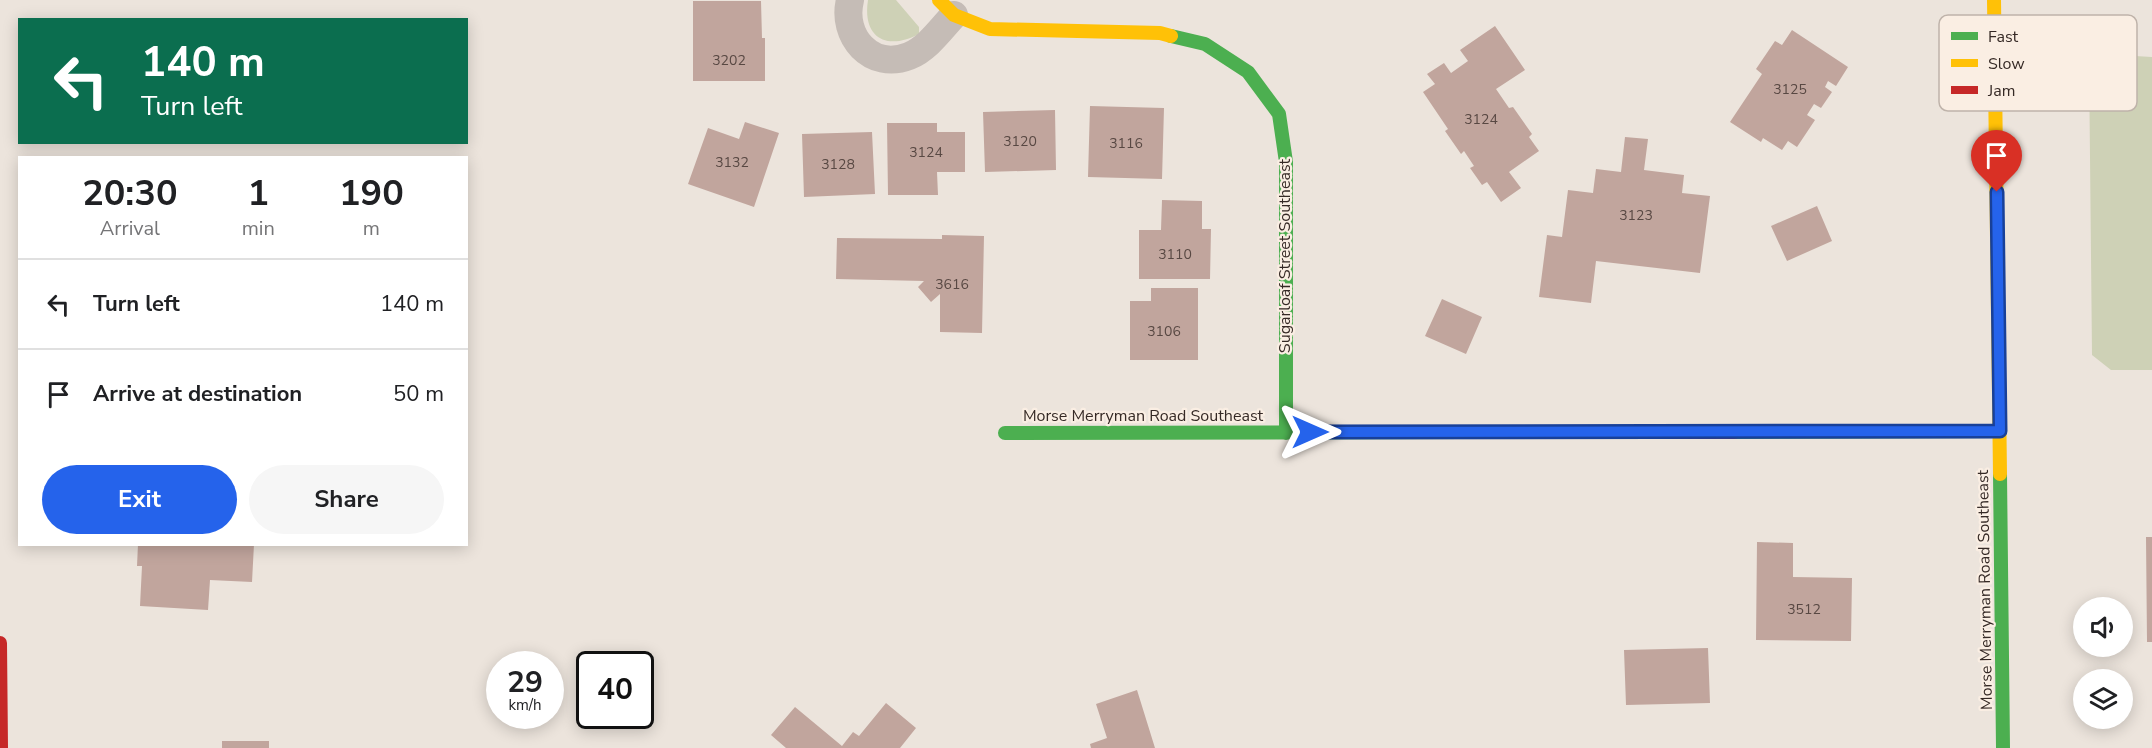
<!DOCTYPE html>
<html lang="en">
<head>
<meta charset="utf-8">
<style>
	:root { --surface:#fff; --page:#f6f6f6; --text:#202124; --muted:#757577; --line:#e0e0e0; --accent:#2563eb }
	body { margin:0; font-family:"Nunito Sans",sans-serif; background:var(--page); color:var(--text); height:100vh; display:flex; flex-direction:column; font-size:22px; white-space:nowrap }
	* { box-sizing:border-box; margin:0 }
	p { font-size:20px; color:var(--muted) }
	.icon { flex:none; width:33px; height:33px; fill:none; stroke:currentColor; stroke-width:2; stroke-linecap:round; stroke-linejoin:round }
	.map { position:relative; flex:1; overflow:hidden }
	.details { position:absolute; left:18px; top:156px; width:450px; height:390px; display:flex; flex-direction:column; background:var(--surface); border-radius:0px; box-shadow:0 3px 15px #0003 }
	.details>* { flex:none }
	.top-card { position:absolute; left:18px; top:18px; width:450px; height:126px; border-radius:0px; box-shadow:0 3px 15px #0003; background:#0b6e4f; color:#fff; overflow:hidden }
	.buttons { position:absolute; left:2073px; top:597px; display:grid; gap:12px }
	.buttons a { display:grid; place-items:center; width:60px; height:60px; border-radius:50%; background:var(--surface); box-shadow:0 3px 15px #0003; font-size:30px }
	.speed { position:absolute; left:486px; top:651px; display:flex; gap:12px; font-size:30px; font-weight:700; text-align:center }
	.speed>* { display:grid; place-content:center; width:78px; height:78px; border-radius:50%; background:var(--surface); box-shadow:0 3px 15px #0003; line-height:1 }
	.speed small { font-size:15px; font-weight:400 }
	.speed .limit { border:3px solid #111; border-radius:9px; background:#fff; color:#111 }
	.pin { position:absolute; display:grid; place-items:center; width:51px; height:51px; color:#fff; margin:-62px -26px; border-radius:50% 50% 50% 0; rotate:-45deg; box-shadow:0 0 6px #0007 }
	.pin .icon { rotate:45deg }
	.me { position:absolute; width:66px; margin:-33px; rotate:90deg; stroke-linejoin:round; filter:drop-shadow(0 0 4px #0008) }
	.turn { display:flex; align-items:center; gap:21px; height:126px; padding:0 24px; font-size:27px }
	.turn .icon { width:78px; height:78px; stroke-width:2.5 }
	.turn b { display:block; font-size:42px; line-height:51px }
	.eta { display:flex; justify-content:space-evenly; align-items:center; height:102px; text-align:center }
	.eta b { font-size:36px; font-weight:700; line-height:42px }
	.cta { display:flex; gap:12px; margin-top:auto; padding:12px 24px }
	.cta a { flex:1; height:69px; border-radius:36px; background:var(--accent); color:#fff; font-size:24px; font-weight:700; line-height:69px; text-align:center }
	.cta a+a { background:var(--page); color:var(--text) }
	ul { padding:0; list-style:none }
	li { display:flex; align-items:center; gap:18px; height:90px; padding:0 24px; border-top:2px solid var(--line) }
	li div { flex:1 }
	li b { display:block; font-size:22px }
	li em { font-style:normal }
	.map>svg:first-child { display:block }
	.green { fill:#ced1b6 }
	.building { fill:#c1a59d }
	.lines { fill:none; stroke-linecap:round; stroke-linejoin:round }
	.street { stroke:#c5bcb6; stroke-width:28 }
	.fast { stroke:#4caf50; stroke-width:14 }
	.slow { stroke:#ffc107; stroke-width:14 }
	.jam { stroke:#c62828; stroke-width:14 }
	.route-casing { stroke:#184099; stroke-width:15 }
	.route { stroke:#2563eb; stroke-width:10 }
	.labels { text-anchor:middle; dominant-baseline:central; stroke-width:4.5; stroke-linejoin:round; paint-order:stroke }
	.number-label { font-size:14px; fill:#584843 }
	.street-label { font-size:16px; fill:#352925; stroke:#faeee3 }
	.key { fill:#faeee3; stroke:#bfb3aa; stroke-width:1.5 }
	.key-label { font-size:16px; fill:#352925 }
</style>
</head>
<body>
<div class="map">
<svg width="2152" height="748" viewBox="0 0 2152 748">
	<rect width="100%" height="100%" fill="#ece4dc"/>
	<path class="green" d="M868 0H896L919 27V34C887 51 862 38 868 0Z
		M2135 56 2152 57V370H2111L2092 355 2089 57Z"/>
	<path class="building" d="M693 1H761L762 38H765V81H693Z
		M1495 26 1525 70 1496 89 1509 108 1513 107 1532 134 1529 137 1539 151 1509 172 1521 188 1501 202 1487 182 1482 185 1470 168 1474 166 1464 151 1461 154 1445 131 1448 129 1423 92 1435 84 1427 74 1444 63 1451 73 1468 61 1460 50Z
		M1792 30 1848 67 1836 86 1828 81 1825 87 1832 92 1821 108 1814 104 1807 115 1815 120 1797 147 1788 141 1782 150 1763 138 1761 142 1730 122 1762 74 1756 69 1775 41 1782 45Z
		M1090 106 1164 108 1162 179 1088 177Z
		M1055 110 1056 170 985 172 983 112Z
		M745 122 779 133 754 207 688 184 708 128 739 139Z
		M887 123H937V132H965V172H937L938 195H888Z
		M872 132 875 194 804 197 802 134Z
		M1625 137 1648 139 1644 170 1684 175 1682 193 1710 196 1700 273 1596 261 1591 303 1539 297 1547 235 1562 237 1568 190 1593 193 1596 169 1621 172Z
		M1162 200 1202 201V229H1211L1210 279H1139V230H1161Z
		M1817 206 1832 241 1787 261 1771 226Z
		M942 235 984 236 982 333 940 332V294L931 302 918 287 924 281 836 279 837 238 942 239Z
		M1151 288H1198V360H1130V301H1151Z
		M1442 299 1482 317 1466 354 1425 336Z
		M2146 537H2152V642H2147Z
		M1757 542 1793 543V577L1852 578 1851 641 1756 640Z
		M138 544H254L252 582 210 580 208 610 140 606 142 566H137Z
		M1708 648 1710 703 1626 705 1624 650Z
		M1137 690 1155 748H1091L1090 744 1107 738 1096 704Z
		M886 703 916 728 900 748H786L771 735 795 707 842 746 853 732 859 736Z
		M222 741H269V748H222Z"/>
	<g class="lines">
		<path class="street" d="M850 0C841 36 871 71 909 56 927 49 941 29 954 15"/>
		<path class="fast" d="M1171 36 1205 44 1248 72 1279 114 1286 162V433
			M1734 432 2000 431
			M1005 433 1464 432
			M2000 474 2003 748"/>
		<path class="slow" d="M939 0 954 15 990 29 1160 33 1171 36
			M1994 0 2000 474"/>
		<path class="jam" d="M1464 432H1734
			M0 643 1 748"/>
	</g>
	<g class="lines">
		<g class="route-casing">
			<path id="route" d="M1310 432 2000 431 1997 192"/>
		</g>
		<use href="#route" class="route"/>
	</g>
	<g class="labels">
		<g class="number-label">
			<text x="729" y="60">3202</text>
			<text x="1790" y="89">3125</text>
			<text x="1481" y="119">3124</text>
			<text x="1020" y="141">3120</text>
			<text x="1126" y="143">3116</text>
			<text x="926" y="152">3124</text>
			<text x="732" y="162">3132</text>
			<text x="838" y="164">3128</text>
			<text x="1636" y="215">3123</text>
			<text x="1175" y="254">3110</text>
			<text x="952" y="284">3616</text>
			<text x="1164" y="331">3106</text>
			<text x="1804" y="609">3512</text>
		</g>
		<g class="street-label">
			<text transform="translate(1285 256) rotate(-90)">Sugarloaf Street Southeast</text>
			<text x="1143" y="416">Morse Merryman Road Southeast</text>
			<text transform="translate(1985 590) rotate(-91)">Morse Merryman Road Southeast</text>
		</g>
	</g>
	<rect x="1939" y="15" width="198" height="96" rx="9" class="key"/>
	<rect x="1951" y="32" width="27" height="8" fill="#4caf50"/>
	<rect x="1951" y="59" width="27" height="8" fill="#ffc107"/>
	<rect x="1951" y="86" width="27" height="8" fill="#c62828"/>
	<g class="key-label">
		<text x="1988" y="42">Fast</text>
		<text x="1988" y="69">Slow</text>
		<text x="1988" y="96">Jam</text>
	</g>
</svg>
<div class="buttons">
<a><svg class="icon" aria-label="sound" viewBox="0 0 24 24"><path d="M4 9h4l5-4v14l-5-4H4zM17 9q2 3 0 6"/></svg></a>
<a><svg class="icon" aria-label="layers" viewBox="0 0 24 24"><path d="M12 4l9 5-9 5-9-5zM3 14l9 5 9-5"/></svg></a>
</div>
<div class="speed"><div>29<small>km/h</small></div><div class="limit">40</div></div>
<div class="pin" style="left:1997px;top:192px;background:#d93025"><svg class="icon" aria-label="arrive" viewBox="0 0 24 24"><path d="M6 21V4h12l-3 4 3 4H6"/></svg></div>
<svg class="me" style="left:1310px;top:432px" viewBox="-20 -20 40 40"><path d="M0-17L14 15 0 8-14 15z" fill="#2563eb" stroke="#fff" stroke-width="4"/></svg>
<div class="top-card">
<div class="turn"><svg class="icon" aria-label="left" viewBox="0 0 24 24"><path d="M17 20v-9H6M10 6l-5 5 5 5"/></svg><div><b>140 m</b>Turn left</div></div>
</div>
<section class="details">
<div class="eta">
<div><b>20:30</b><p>Arrival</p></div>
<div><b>1</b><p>min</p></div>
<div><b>190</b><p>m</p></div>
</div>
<ul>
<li><svg class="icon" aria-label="left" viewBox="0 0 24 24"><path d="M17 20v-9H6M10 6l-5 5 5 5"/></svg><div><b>Turn left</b></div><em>140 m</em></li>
<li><svg class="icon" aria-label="arrive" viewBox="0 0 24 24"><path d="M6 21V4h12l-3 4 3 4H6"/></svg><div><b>Arrive at destination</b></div><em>50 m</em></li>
</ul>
<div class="cta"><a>Exit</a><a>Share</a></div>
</section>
</div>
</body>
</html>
